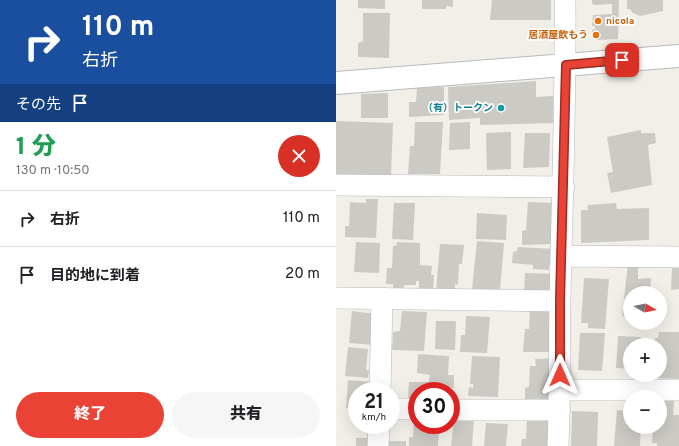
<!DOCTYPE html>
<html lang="ja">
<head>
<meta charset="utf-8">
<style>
	:root { --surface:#fff; --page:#f6f6f6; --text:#202124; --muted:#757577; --line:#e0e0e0; --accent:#ea4335 }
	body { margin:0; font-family:Overpass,"Noto Sans JP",sans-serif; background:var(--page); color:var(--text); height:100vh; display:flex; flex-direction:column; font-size:15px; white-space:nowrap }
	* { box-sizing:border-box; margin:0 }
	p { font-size:13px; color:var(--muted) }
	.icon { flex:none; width:22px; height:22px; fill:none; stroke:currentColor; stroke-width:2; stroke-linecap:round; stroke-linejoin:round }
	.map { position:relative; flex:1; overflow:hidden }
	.panel { display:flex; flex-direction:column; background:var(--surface); width:336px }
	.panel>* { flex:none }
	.top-card { background:#1a4fa0; color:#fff; overflow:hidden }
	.needle { width:26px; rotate:100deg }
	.controls { position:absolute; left:287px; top:286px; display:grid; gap:8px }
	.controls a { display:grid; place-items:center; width:44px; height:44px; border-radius:50%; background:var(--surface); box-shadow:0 4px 16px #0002; font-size:20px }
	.speed { position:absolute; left:12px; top:382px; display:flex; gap:8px; font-size:20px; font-weight:700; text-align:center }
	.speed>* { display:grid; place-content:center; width:52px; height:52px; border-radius:50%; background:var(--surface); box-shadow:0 4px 16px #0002; line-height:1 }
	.speed small { font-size:10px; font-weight:400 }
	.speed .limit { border:6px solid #d22; background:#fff; color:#111 }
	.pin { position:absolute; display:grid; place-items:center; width:34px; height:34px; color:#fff; margin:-17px; border-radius:8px; box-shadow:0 2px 6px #0006 }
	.me { position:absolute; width:44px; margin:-22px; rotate:0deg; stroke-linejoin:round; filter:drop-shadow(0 0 3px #0008) }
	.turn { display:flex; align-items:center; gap:14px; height:84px; padding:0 16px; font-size:18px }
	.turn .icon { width:52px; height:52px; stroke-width:2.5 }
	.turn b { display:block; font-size:28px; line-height:34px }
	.then { display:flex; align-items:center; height:38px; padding:0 16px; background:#0003; gap:8px; font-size:15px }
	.round { display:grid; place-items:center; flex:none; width:42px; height:42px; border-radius:21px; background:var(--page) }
	.summary { display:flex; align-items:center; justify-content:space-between; height:68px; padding:0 16px }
	h1 { font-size:24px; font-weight:800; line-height:30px; color:#1e9e55 }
	.action { display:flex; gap:8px; margin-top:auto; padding:8px 16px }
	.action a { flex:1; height:46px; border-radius:24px; background:var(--accent); color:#fff; font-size:16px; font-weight:800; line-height:46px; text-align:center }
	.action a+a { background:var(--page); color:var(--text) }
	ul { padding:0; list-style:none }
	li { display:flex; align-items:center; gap:12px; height:56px; padding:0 16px; border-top:1px solid var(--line) }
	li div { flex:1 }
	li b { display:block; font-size:15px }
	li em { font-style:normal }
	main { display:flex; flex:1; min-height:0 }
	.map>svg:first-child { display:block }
	.building { fill:#cccac5 }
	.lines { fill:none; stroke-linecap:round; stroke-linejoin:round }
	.street-casing { stroke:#b5b8bc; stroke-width:22 }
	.secondary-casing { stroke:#b6babf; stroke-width:24 }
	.street { stroke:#fff; stroke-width:21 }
	.secondary { stroke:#fff; stroke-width:22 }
	.route-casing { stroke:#982c22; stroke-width:10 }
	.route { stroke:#ea4335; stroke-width:7 }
	.food-dot { fill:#e8710a; stroke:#fff; stroke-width:1.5 }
	.culture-dot { fill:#0f9aa8; stroke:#fff; stroke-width:1.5 }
	.labels { text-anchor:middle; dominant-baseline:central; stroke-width:3.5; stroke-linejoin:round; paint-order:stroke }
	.food-label { font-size:10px; font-weight:bold; fill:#c56008; stroke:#fff; text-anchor:start }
	.culture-label { font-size:10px; font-weight:bold; fill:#0d838f; stroke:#fff; text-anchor:end }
</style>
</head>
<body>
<main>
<section class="panel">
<div class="top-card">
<div class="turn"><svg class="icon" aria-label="right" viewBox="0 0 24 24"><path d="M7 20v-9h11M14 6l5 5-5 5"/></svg><div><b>110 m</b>右折</div></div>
<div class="then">その先<svg class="icon" aria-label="arrive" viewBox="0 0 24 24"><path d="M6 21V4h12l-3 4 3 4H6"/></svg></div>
</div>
<div class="summary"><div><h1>1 分</h1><p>130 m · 10:50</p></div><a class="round" style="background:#d93025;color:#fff"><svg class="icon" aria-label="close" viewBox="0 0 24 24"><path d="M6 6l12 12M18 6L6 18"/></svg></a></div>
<ul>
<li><svg class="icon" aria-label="right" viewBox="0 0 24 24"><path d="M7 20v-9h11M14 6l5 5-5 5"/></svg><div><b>右折</b></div><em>110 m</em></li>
<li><svg class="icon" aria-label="arrive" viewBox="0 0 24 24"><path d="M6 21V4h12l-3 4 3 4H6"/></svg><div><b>目的地に到着</b></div><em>20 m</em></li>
</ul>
<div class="action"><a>終了</a><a>共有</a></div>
</section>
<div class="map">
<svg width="343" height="446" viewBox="0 0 343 446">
	<rect width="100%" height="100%" fill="#f1efe8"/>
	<path class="building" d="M22 0H49V9L22 8Z
		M86 0H117V7L110 6V9H86Z
		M156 0H215V20H154Z
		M256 0H283L282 39 261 40 257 37 256 30 259 29V26H256L257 15 276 14V4L260 5 256 4Z
		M291 0H327V11L304 16 297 13 294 9H291Z
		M27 13H54L53 58 22 57V43L27 41Z
		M200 81V97L217 96V123L144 125V118L113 120 112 87Z
		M108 87V115L73 117V102H80L81 88Z
		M52 93V118H25V94Z
		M0 121 57 123 55 175H0Z
		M79 122H107L104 174H72L74 146H78Z
		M134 122V149L113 150 114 123Z
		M305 130V133H319L320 143 312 145 316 185 275 193 271 173 277 172 271 137Z
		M175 132V169L151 170 150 133Z
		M189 133H214L213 167 187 168Z
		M30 199H42L40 238 9 237V226H13L14 202 30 203Z
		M192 202 218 203V244L186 245V231L190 230Z
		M58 203H79L77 240 56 239Z
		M280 203 281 209 313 208V240L245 243V210H252L251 205Z
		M141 213 171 215 170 240 140 239Z
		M141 241 168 243 164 290 136 289Z
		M20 242 44 243 43 273 18 272Z
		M61 242 84 243V265L96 266 95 275H98L97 291 83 289V281H80V285H68V292H57V284H50L51 268H56L57 246H60Z
		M104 244 128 245 126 264H123L122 285 119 284V292L100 291Z
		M182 247 220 249 219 265H213V270L197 269V265L176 263 177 252 181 251Z
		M292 263H302V279L315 278 314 293H294V316H286Z
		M336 268H343V289L335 290Z
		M189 273 220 274 216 295 188 294Z
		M248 278 273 279 269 329 252 328V323H245Z
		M194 307 218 308 213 352H187L189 329H193Z
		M16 311 40 314 37 345 13 343Z
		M66 311 91 312 88 351 56 350 57 332 64 331Z
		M130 316 154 317 151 353 124 352 125 335H129Z
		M100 321H120L119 350 99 349Z
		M323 332H343V379L321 378V375H324V345H318L319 338H322Z
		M244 333H269L266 371 242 370Z
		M282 336 305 337V345H294V369L280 368Z
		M12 347 32 349 30 370H33L32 378 9 376Z
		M82 354 113 356 112 375H118V388H113V391H81V398H72L73 382H93L94 375 81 373Z
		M136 356 164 357 162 397 132 396 133 387 137 388V384H134Z
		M219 358 218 400H189V388L193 387 194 366H200L199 359Z
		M12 380 37 382 36 391H21V409L10 408Z
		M324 400H338L337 415H343V446H321V443H316L317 427H324Z
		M281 410 294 411V427H305L304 446H278Z
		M236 411 262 412 261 446H235Z
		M78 418 81 419V425H103L102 446H73V437H77Z
		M191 418 214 419 213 446H185L186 439H190Z
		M118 419H138L136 446H115Z
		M150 423 172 424 170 446H148Z
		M20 438H37L36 446H20Z
		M51 441H70V446H51Z"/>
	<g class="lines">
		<g class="street-casing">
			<path id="street" d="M0 185 228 187
				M226 256 343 257
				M0 298 224 301
				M225 390H343
				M44 391 46 298
				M55 409H81
				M115 410H224
				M42 446 43 425
				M222 446C224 397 223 349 224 300 226 200 230 100 229 0"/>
		</g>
		<g class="secondary-casing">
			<path id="secondary" d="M0 83 343 56"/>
		</g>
		<use href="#street" class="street"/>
		<use href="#secondary" class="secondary"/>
	</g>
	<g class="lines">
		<g class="route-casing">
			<path id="route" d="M224 375V301L230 65 286 60"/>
		</g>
		<use href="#route" class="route"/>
	</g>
	<g class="food-dot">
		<circle cx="262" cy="21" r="4"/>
		<circle cx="260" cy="35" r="4"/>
	</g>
	<circle class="culture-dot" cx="165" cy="108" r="4"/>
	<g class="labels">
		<g class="food-label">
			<text x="270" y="21">nicola</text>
			<text x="252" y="35" text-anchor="end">居酒屋飲もう</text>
		</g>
		<g class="culture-label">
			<text x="157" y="108">（有）トークン</text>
		</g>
	</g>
</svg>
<div class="controls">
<a><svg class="needle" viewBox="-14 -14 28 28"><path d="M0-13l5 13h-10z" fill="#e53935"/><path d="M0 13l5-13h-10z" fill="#757577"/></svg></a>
<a>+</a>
<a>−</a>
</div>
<div class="speed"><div>21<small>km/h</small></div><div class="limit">30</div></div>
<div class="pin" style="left:286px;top:60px;background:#d93025"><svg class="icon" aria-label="arrive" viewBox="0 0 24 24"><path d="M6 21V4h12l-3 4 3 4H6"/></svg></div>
<svg class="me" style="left:224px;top:375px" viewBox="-20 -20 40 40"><path d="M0-17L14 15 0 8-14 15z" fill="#ea4335" stroke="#fff" stroke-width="4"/></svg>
</div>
</main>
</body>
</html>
